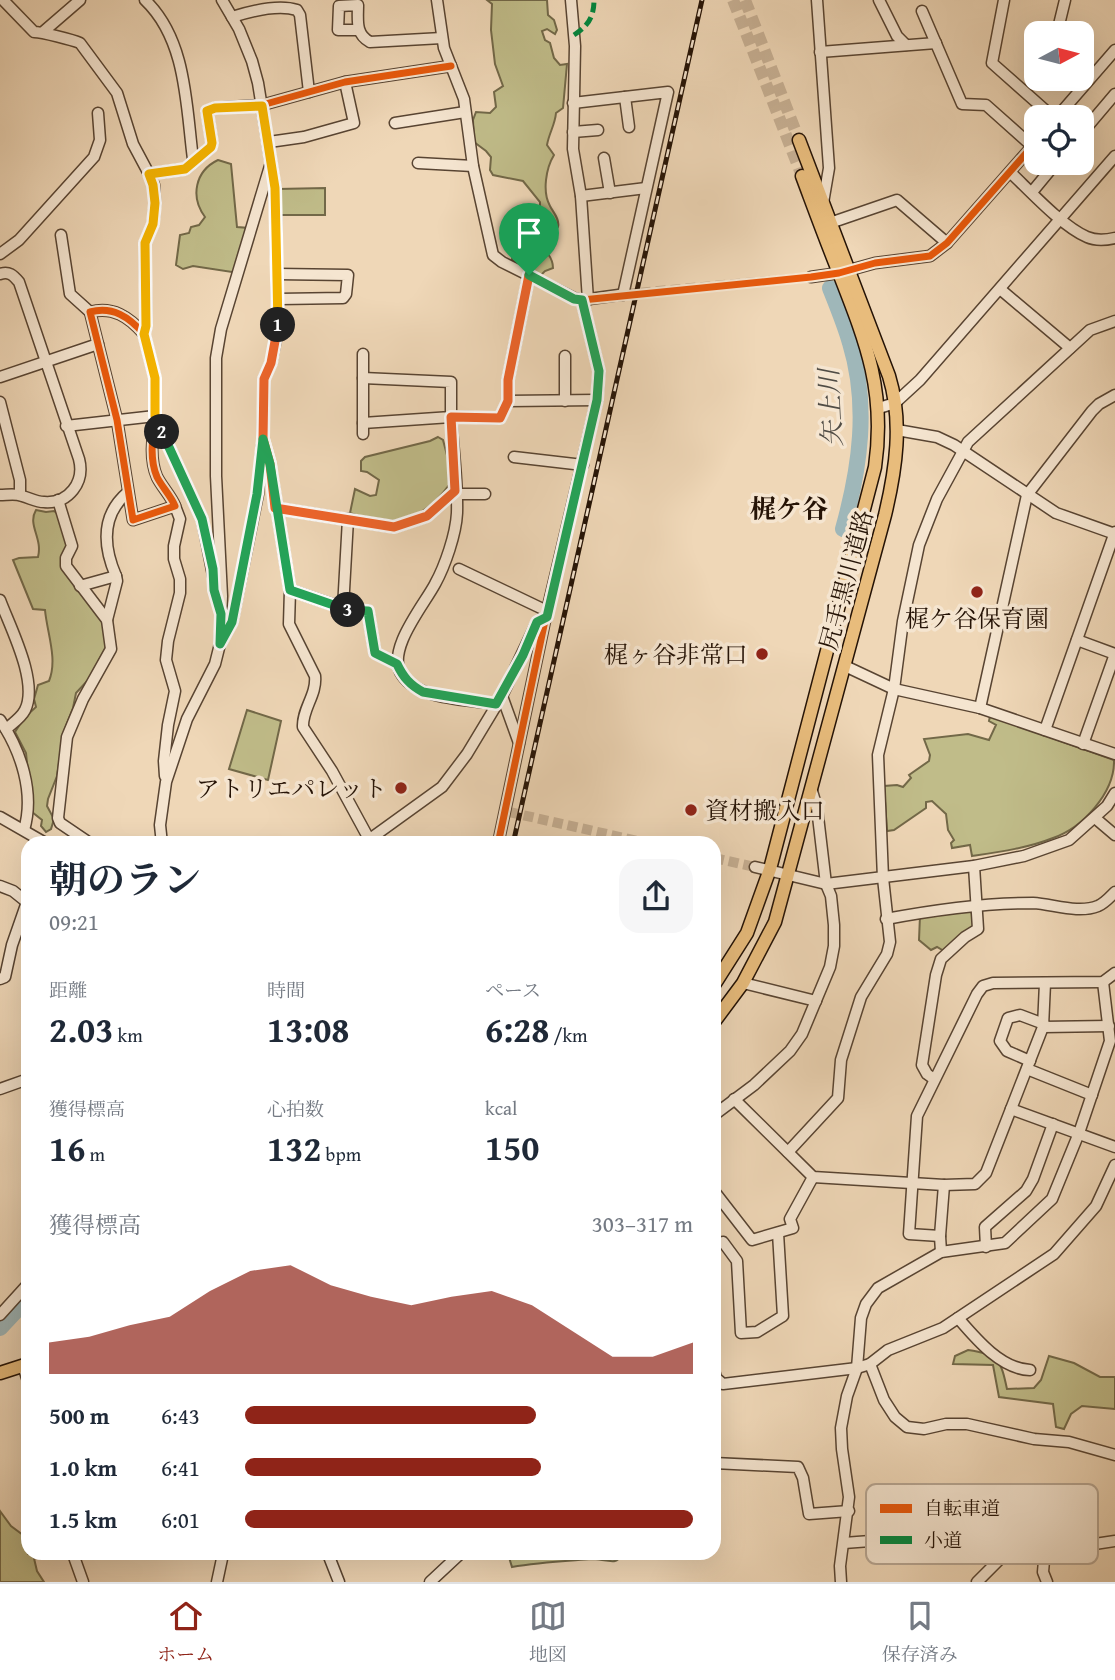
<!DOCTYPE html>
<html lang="ja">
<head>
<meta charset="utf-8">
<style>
	body { margin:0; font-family:"Gentium Book Plus","Noto Serif JP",serif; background:#f6f6f7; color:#1f2937; height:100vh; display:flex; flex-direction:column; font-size:26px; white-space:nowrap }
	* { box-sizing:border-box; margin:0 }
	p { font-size:23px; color:#747a83 }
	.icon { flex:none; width:38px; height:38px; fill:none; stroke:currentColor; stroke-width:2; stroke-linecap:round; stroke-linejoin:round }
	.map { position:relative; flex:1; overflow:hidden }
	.details { position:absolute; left:21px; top:836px; width:700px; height:724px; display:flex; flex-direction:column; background:#fff; border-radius:21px; box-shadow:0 7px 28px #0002 }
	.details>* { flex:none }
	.needle { width:46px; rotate:83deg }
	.buttons { position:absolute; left:1024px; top:21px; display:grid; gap:14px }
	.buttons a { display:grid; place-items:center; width:70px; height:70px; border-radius:14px; background:#fff; box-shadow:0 7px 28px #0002; font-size:35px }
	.pin { position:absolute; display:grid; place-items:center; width:60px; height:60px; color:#fff; margin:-72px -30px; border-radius:50% 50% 50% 0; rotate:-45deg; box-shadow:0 0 7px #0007 }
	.pin .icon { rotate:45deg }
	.km { position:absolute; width:35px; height:35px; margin:-18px; border-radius:50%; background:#222; color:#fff; font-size:19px; line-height:35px; text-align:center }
	.round { display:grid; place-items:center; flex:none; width:74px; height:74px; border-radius:21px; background:#f6f6f7 }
	.overview { display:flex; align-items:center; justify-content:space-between; height:119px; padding:0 28px }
	h1 { font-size:38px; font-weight:700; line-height:52px }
	.figures { display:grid; grid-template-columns:repeat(3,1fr); gap:10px; height:119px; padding:7px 28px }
	.figures div { display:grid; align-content:center }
	.figures b { font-size:35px; font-weight:700 }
	.figures small { font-size:19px; font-weight:400 }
	.figures p { font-size:19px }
	.chart { height:196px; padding:14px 28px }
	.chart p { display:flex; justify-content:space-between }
	.chart svg { width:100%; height:126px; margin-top:7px; fill:#8f2418; opacity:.7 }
	ul { padding:0 28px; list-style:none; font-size:23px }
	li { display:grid; grid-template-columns:112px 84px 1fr; align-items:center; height:52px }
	li i { height:18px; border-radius:9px; background:#8f2418 }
	.tabs { display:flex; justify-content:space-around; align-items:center; height:98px; border-top:2px solid #e0e1e3; background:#fff; font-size:19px; color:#747a83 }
	.tabs a { display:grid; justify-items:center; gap:4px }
	.tabs .on { color:#8f2418 }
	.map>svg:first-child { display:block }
	.green { fill:#c0bc89; stroke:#726848; stroke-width:2 }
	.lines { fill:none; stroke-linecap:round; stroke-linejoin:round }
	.river { stroke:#9fb7b9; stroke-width:16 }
	.minor-tunnel { stroke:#c7b094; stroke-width:10; stroke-dasharray:10 5; stroke-linecap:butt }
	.major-tunnel { stroke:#c7b094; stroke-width:12; stroke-dasharray:12 6; stroke-linecap:butt }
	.minor-casing { stroke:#584432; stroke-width:13 }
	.major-casing { stroke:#251306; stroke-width:15 }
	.minor { stroke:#f5e5d0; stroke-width:10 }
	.major { stroke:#e8bc7c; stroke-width:12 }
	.rail-casing { stroke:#251306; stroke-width:5 }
	.rail { stroke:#f5e5d0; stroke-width:2.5; stroke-dasharray:8; stroke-linecap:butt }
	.quiet { stroke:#00873e; stroke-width:5; stroke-dasharray:10 5; stroke-linecap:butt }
	.cycleway-casing { stroke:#f5e5d0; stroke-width:11 }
	.cycleway { stroke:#e8590c; stroke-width:7 }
	.split-1-casing { stroke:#fff; stroke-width:14 }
	.split-2-casing { stroke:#fff; stroke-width:14 }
	.split-3-casing { stroke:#fff; stroke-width:14 }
	.split-4-casing { stroke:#fff; stroke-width:14 }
	.split-1 { stroke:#f0652b; stroke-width:9 }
	.split-2 { stroke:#f5b400; stroke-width:9 }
	.split-3 { stroke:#22a559; stroke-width:9 }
	.split-4 { stroke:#22a559; stroke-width:9 }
	.poi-dot { fill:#8f2418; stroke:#f5e5d0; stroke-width:2.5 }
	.labels { text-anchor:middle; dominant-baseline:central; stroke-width:7; stroke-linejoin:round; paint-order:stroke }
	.street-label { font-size:24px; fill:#251306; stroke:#f5e5d0 }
	.poi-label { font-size:24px; fill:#251306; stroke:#f5e5d0; text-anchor:end }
	.water-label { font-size:26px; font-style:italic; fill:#504c45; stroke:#f5e5d0 }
	.neighbourhood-label { font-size:26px; font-weight:bold; fill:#251306; stroke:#f5e5d0 }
	.key { fill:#f5e5d0; stroke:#b7a693; stroke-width:2 }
	.key-label { font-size:19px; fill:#251306 }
</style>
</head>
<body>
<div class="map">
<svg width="1115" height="1582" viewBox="0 0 1115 1582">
	<rect width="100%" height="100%" fill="#efd7b7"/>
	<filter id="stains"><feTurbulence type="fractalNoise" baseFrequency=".00286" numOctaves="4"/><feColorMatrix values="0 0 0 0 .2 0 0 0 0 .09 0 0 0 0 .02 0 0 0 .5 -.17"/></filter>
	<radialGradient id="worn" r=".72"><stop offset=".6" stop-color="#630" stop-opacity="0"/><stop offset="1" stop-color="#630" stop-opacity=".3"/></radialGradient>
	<g class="green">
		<path d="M487 0H547L548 15 554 20 557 30 555 34 547 29 542 31 545 40 550 43 554 58 560 65 567 64 563 108 556 113C555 125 549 133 547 145L554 155C546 168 542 192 550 206 553 212 560 219 558 227 556 233 544 235 538 238L537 243C545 250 553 257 553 268L545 271 540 276 512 260 515 231 526 227 540 211V202L523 181 493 175 490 170 491 157 486 151 474 142 473 120 476 112 490 113 496 107 494 92 503 86 495 64 491 30 492 4Z"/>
		<path d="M218 160 231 164 237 227 249 228 235 270 232 272 193 266 183 269 176 265 180 235 189 233 191 227 199 225 205 217C190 197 195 171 218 160Z"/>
		<polygon points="325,188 325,215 279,215 278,189"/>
		<path d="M438 437 443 440 448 459 449 485C422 522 392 529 350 513L355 489 370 496 376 495 379 480 367 472 361 471V461L365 457 430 441Z"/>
		<path d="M36 510 46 512 54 511 58 514 68 544 62 564 104 623 108 643 89 679 76 693 73 708 64 731 57 776 48 799 47 806 54 819 51 829 46 832 41 826 42 820 32 812 26 753 15 732 24 718 36 707 34 699 38 685 49 681C58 659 47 633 45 610L33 609 13 560 19 558 38 557C43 538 27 525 36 510Z"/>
		<polygon points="247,710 281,721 268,780 229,769"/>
		<path d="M990 716 1114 760C1115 793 1082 828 1053 838 1028 848 999 852 972 856L970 845 952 848 951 843 954 840 948 830 946 814 932 801 926 802V808L894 830 887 831 884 786 897 785 903 787 911 778 909 775 929 761 930 755 924 739 968 734 989 740 996 725 989 721Z"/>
		<polygon points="969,911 973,914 974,925 944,951 937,947 931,950 919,940 920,916"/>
		<path d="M968 1350C999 1354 1001 1361 1007 1389L1034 1388 1041 1380 1049 1356 1074 1363 1100 1377H1115V1409L1082 1406 1071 1414 1064 1429 1056 1427 1053 1404 999 1397 993 1365 953 1364 955 1356Z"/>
		<polygon points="0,1511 11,1526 27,1538 28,1554 33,1554 37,1571 44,1582 0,1582"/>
		<path d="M508 1554H623C622 1556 617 1561 615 1561 609 1562 599 1559 592 1559 566 1561 539 1562 512 1567Z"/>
	</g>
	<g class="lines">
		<g class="river">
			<path d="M830 288C837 306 845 325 850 343 869 405 860 468 843 529"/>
			<polyline points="0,1328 28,1298"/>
		</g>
		<g class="minor-tunnel">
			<polyline points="626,294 811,277"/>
			<polyline points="509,812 651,844"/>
			<polyline points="714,858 755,867"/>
		</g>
		<g class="major-tunnel">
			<polyline points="733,0 802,176"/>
			<polyline points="745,0 799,140"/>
		</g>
		<defs>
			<g id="minor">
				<path d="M3 0 34 32C42 32 73 40 80 43L117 93 133 144 149 174"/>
				<path d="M145 0C187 40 186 106 193 159"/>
				<path d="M222 0 239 29 252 61 258 83 275 188 278 330 271 363 264 379 263 440 270 464 290 590 289 624 315 676C317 695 302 709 303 727L332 771 369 839"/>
				<polyline points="437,0 444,48 464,99 473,166 493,255 502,262 574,298 582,300"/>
				<polyline points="571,0 575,46 573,149 581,196 588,300"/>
				<polyline points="817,0 829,168 823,203"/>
				<polyline points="879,0 897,36 906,45"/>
				<polyline points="1004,0 992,63 1053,117"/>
				<polyline points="922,11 962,104 986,105 1032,146"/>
				<path d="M232 17C251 11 278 4 297 10L300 15 309 92"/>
				<path d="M358 30H338L339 6 358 5C358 20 355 34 370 42L442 38"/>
				<polyline points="43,32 80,0"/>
				<polyline points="1057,33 1065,0"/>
				<polyline points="820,52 936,43"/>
				<polyline points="625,97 629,127"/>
				<polyline points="573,103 668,92 623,295"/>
				<polyline points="1057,117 1115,50"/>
				<polyline points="395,123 465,112"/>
				<polyline points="573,132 598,130"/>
				<polyline points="1082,133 1115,94"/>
				<polyline points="269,142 304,137 354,123 345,82"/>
				<polyline points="604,158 610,193"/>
				<polyline points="418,163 473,166"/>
				<path d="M1010 172C1030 191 1063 227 1087 237 1096 241 1106 240 1115 238"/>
				<polyline points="1032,192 1056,163"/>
				<polyline points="581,196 646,188"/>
				<polyline points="830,223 897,200 947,243"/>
				<polyline points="61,235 70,294 90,312"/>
				<polyline points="0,254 19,240 94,157 100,140 98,113"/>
				<path d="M0 274C9 271 13 275 19 282L79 459C85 482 69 504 44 502 36 502 30 498 22 496 16 493 7 495 0 495"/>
				<polyline points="277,274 348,275 346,294 343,298 279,299"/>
				<polyline points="811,277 839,273 875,263 930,256 947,243 1036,142"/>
				<polyline points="1000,289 1070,348"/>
				<path d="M144 334C129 317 113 306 90 312L117 420 133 520 175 506C171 496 162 487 157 477 150 461 151 437 157 421L155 416V378L144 334 146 326 145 243 153 224 155 203 154 185 149 174 185 169 211 147 212 143 207 111 215 108 262 105 345 82 451 66"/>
				<polyline points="363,354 363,434"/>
				<polyline points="565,356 565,401"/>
				<polyline points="0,377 98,344"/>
				<polyline points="508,401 597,400"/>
				<polyline points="0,402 20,480 20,495"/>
				<polyline points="879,408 895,403 920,380 1115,156"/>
				<polyline points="157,421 202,519 219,606"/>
				<polyline points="363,423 451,417 451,382 363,378"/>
				<polyline points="66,426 155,416"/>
				<polyline points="897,430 937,437 954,445 1056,513 1115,534"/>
				<polyline points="514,457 583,465"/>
				<polyline points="455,494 485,494"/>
				<polyline points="58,500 72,546 66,558 66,566 107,620 111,649 83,699 67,737 58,818 60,823 91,844"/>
				<polyline points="275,508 394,527 427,516 455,491"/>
				<polyline points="459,569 547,611"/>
				<path d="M80 586 116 576C103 546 101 515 128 492"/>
				<polyline points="290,590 343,608 348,519"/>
				<path d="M0 600C10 627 39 682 25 710 21 718 13 723 6 729"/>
				<polyline points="343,608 368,611 375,653 397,664"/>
				<polyline points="107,620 117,581 116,576"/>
				<polyline points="1077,640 1115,654"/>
				<polyline points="220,644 232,622 258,494 262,446"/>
				<polyline points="845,666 894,689 980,708 1115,754"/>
				<polyline points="502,696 519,743"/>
				<path d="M496 704C469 700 418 700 402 675 385 651 424 605 435 584 445 566 456 534 457 513 458 483 453 447 451 417L500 418 508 401V380L529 275"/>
				<polyline points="980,708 1027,495 1092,411 1099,404 1115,395"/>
				<path d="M0 720C21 751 35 793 24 830"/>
				<polyline points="1045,730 1115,532"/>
				<polyline points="1083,744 1115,654"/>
				<polyline points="165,776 164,761 168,725 175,691 166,660 168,641 180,593 180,579 174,559 174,546 180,519 175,506"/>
				<polyline points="0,817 47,844"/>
				<polyline points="1095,818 1115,835"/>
				<polyline points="162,844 160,825 166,782 187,719 215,664 220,644 222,596 216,476 216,358 221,329 270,166"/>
				<polyline points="363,844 442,787 467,754 502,696 537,622 547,617"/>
				<polyline points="498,844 547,611 597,400 599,371 582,300 626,294"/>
				<polyline points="755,867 826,884 974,866 1024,856 1069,840 1107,806 1115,793"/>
				<polyline points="0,886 13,891 28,903"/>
				<path d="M886 919C934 910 984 903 1033 903 1053 904 1078 914 1098 906 1105 903 1110 897 1115 892"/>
				<polyline points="0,979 5,977 12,945 27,902"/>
				<polyline points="743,983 816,1001"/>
				<polyline points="1043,1027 1109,1026"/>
				<polyline points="1030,1061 1007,1051 1000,1041 1008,1018 1020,1015 1044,1024"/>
				<polyline points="1027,1069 1092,1095"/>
				<polyline points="934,1079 927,1074 922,1065 936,975 941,959 965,937 978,929 974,866"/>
				<polyline points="0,1089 28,1079"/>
				<polyline points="734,1099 813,1177 944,1185 975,1184 986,1173 1043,1027 1045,983"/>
				<polyline points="1011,1109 1115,1147"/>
				<polyline points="714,1115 754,1085 790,1051 802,1034 830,967 834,946 834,925 831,896 826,884 817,808 812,791"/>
				<polyline points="788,1152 838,1098 841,1060 861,997 887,954 890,942 883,878 878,755 894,689 903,621 919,545 937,499 968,442 1090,330 1115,321"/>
				<polyline points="714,1191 752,1240 793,1228 790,1219 813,1177"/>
				<polyline points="940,1236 909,1234 917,1116 977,994 983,986 993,983 1103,982 1115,973"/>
				<polyline points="723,1242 737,1261 741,1333 757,1332 783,1316 778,1233"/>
				<polyline points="986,1247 985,1227 1026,1191 1033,1179 1053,1124"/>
				<polyline points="941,1252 940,1236 944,1185"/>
				<polyline points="0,1315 28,1284"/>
				<path d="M958 1318C976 1339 1001 1369 1030 1370"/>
				<polyline points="870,1364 884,1400 895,1417 907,1427 924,1429 946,1424 967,1424 1034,1439 1069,1442 1115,1455"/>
				<polyline points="23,1366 28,1381"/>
				<polyline points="714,1370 716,1378 723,1384 857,1368 870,1364 888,1350 943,1328 1054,1254 1096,1206 1115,1165"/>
				<polyline points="714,1463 798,1467 803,1478 809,1514 849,1511"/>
				<polyline points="844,1543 910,1538"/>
				<polyline points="1045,1549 1043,1572 1047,1582"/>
				<polyline points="73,1554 83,1582"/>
				<polyline points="328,1554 339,1582"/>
				<polyline points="217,1582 223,1554"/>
				<polyline points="430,1582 460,1554"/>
				<polyline points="841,1582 840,1566 849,1497 842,1449 841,1428 847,1396 857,1368 861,1318 866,1304 878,1288 941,1252 1005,1243 1052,1199 1079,1133 1110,1041 1103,982"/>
				<polyline points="977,1582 1009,1550 1015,1549 1075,1547 1115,1541"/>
			</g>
			<g id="major">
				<path d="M714 985 747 933 770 869 875 467C886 391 866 342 839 273 826 241 814 208 802 176"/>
				<path d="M714 1022 743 983 775 922 885 515C896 469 903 422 889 376L799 140"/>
				<polyline points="0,1373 28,1364"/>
			</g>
		</defs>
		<use href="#minor" class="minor-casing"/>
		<use href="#major" class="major-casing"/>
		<use href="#minor" class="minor"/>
		<use href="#major" class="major"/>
		<defs>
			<polyline id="rail" points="513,844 702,0"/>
		</defs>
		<use href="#rail" class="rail-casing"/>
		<use href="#rail" class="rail"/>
		<path class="quiet" d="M574 35C588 26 594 17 594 0"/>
		<defs>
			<g id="cycleway">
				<path d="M144 334C129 317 113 306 90 312L117 420 133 520 175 506C171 496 162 487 157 477 150 461 151 437 157 421L155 416V378L144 334 146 326 145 243 153 224 155 203 154 185 149 174 185 169 211 147 212 143 207 111 215 108 262 105 345 82 451 66"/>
				<polyline points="498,844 547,611 597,400 599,371 582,300 811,277 839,273 875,263 930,256 947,243 1036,142"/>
			</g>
		</defs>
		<use href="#cycleway" class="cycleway-casing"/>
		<use href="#cycleway" class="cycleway"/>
	</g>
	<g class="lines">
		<defs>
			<polyline id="split-1" points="278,325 271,363 264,379 263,439 270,464 275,508 394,527 427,516 455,491 451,417 500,418 508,401 508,380 529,275"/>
			<polyline id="split-2" points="162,432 155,416 155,378 144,334 146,326 145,243 153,224 155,203 153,185 149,174 185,169 211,147 212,143 207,111 215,108 262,106 275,188 278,325"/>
			<polyline id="split-3" points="162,432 202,519 213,569 214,590 221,614 220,644 232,622 257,494 263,439 270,464 290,590 348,610"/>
			<path id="split-4" d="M348 610 368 611 375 653 397 664C403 677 410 685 423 692L496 704 523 655 537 622 547 617 597 400 599 371 582 300 574 299 529 275"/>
		</defs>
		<use href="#split-1" class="split-1-casing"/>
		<use href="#split-2" class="split-2-casing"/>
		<use href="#split-3" class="split-3-casing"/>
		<use href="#split-4" class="split-4-casing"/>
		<use href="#split-1" class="split-1"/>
		<use href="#split-2" class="split-2"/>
		<use href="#split-3" class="split-3"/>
		<use href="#split-4" class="split-4"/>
	</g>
	<g class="poi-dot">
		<circle cx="977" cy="592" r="7"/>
		<circle cx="762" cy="654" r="7"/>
		<circle cx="401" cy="788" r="7"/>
		<circle cx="691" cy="810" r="7"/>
	</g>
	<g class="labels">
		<g class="street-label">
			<text transform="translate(846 580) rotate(-75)">尻手黒川道路</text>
		</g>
		<g class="poi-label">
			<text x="977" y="618" text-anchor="middle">梶ケ谷保育園</text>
			<text x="748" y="654">梶ヶ谷非常口</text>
			<text x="387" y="788">アトリエパレット</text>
			<text x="705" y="810" text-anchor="start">資材搬入口</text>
		</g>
		<g class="water-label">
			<text transform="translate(830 408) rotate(-93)">矢上川</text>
		</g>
		<g class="neighbourhood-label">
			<text x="789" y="508">梶ケ谷</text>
		</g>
	</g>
	<rect x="866" y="1484" width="232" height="80" rx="10" class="key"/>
	<rect x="880" y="1504" width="32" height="9" fill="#e8590c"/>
	<rect x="880" y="1536" width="32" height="8" fill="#00873e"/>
	<g class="key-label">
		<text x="924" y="1515">自転車道</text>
		<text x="924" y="1547">小道</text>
	</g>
	<rect width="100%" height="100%" filter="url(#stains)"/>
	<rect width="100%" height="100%" fill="url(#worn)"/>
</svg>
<div class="buttons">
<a><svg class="needle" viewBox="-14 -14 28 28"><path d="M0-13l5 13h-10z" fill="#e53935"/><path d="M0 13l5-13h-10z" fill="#747a83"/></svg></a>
<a><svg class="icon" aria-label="locate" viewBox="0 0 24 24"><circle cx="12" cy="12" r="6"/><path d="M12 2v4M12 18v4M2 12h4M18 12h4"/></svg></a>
</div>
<div class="pin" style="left:529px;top:275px;background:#1e9e55"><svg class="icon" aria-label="arrive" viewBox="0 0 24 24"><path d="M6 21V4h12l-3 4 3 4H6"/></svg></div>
<b class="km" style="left:278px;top:325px">1</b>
<b class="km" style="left:162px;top:432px">2</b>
<b class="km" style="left:348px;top:610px">3</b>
<section class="details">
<div class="overview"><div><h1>朝のラン</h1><p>09:21</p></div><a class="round"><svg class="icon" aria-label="share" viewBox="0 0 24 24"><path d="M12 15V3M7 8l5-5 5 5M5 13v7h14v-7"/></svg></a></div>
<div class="figures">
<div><p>距離</p><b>2.03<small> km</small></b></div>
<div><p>時間</p><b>13:08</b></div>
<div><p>ペース</p><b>6:28<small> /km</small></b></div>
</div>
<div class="figures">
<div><p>獲得標高</p><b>16<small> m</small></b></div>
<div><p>心拍数</p><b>132<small> bpm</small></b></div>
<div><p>kcal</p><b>150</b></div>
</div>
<div class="chart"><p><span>獲得標高</span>303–317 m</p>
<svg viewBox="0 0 160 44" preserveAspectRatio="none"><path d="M0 44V33L10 31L20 27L30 24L40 15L50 8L60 6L70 13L80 17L90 20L100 17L110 15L120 20L130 29L140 38L150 38L160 33V44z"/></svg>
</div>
<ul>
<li><b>500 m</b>6:43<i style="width:65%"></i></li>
<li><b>1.0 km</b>6:41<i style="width:66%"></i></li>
<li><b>1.5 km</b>6:01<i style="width:100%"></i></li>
</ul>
</section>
</div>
<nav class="tabs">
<a class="on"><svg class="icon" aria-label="home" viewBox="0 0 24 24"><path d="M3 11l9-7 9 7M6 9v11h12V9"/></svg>ホーム</a>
<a><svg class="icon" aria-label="map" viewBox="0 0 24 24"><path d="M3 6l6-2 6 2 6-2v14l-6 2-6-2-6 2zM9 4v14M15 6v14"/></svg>地図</a>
<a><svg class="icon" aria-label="saved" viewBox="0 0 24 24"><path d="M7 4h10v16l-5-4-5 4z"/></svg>保存済み</a>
</nav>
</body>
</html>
